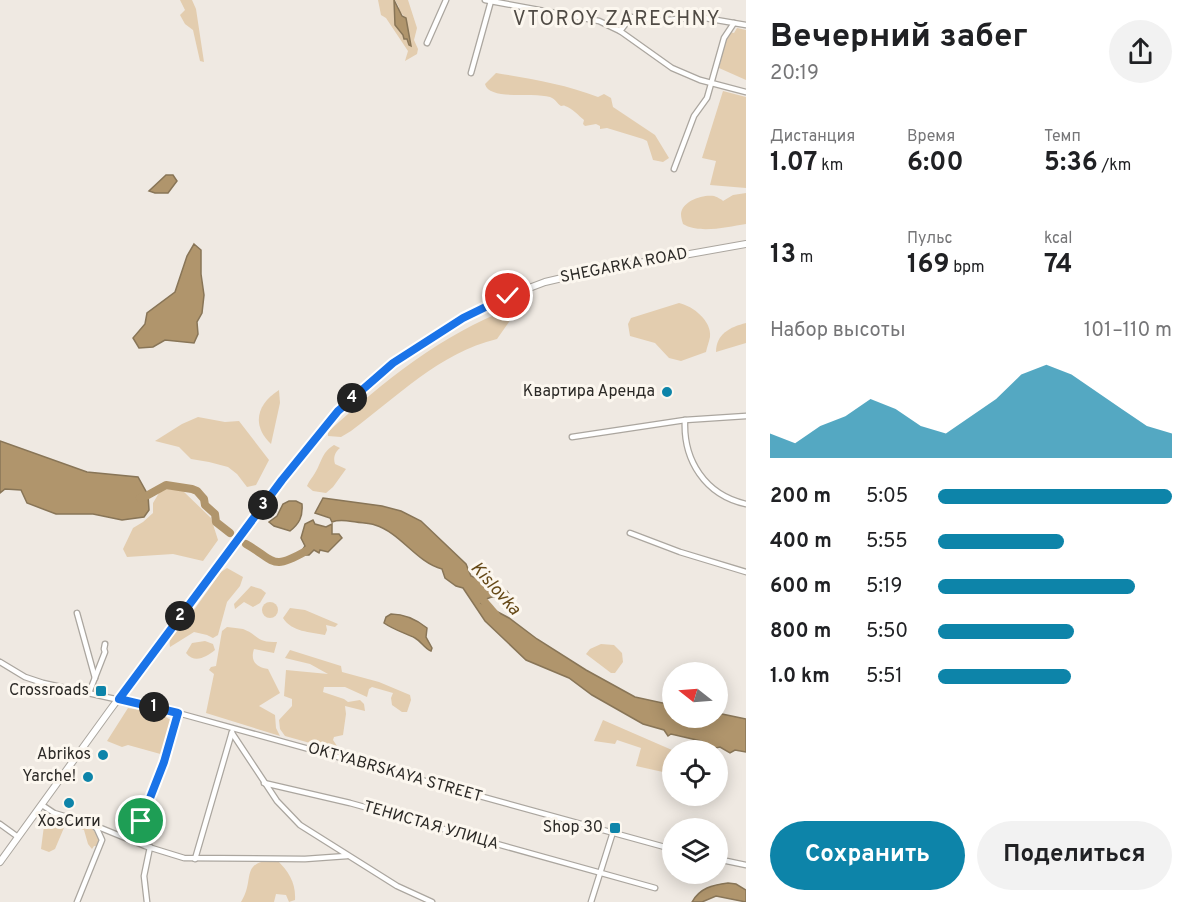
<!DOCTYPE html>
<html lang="ru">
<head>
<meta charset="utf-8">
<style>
	body { margin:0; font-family:Overpass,sans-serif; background:#f2f2f2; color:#202124; height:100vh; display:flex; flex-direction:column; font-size:22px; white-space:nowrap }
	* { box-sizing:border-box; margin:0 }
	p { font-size:20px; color:#757577 }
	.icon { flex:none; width:33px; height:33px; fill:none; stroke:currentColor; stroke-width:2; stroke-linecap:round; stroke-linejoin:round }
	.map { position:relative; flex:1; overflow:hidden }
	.sheet { display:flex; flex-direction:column; background:#fff; width:450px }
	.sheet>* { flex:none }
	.needle { width:39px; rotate:287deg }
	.tools { position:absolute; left:662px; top:662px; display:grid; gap:12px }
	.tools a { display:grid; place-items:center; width:66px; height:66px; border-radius:50%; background:#fff; box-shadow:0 3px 15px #0003; font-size:30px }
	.pin { position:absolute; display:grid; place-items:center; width:51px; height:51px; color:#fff; margin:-26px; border:3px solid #fff; border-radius:50%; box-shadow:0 2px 6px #0007 }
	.km { position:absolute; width:30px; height:30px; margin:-15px; border-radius:50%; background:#222; color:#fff; font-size:16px; line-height:30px; text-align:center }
	.round { display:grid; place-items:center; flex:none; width:63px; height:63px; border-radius:32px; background:#f2f2f2 }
	.overview { display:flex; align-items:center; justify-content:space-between; height:102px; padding:0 24px }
	h1 { font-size:33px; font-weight:700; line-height:45px }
	.figures { display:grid; grid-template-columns:repeat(3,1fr); gap:9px; height:102px; padding:6px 24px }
	.figures div { display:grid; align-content:center }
	.figures b { font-size:26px; font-weight:700 }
	.figures small { font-size:16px; font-weight:400 }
	.figures p { font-size:16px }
	.chart { height:168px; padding:12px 24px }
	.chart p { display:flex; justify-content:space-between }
	.chart svg { width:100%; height:108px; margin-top:6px; fill:#0d84a9; opacity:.7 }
	.button { display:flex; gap:12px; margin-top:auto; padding:12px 24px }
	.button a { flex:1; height:69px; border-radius:36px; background:#0d84a9; color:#fff; font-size:24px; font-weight:700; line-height:69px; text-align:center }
	.button a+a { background:#f2f2f2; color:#202124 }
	ul { padding:0 24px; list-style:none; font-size:20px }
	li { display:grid; grid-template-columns:96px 72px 1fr; align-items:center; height:45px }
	li i { height:15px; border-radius:8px; background:#0d84a9 }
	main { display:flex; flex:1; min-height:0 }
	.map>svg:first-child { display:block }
	.green { fill:#e3cdaf }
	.water { fill:#b0956c; stroke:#887557; stroke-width:1.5 }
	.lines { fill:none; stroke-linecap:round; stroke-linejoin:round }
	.river { stroke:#b0956c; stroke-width:8 }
	.minor-casing { stroke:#aba69f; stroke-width:7 }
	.major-casing { stroke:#aba69f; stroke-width:8 }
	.minor { stroke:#fff; stroke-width:4.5 }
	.major { stroke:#fff; stroke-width:6 }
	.route-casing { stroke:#fff; stroke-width:12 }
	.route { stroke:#1a73e8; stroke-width:8 }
	.poi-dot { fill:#0d84a9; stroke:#fcf7ef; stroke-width:2 }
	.labels { text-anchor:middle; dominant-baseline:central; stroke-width:6; stroke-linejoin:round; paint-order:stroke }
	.street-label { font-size:16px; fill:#2c2a27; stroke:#fcf7ef }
	.poi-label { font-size:16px; fill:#2c2a27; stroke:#fcf7ef; text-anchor:end }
	.water-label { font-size:18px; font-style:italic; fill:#664917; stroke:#fcf7ef }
	.quarter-label { font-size:20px; letter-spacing:1.5px; fill:#504b45; stroke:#fcf7ef }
</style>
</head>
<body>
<main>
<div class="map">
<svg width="746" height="902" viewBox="0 0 746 902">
	<rect width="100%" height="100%" fill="#efe9e2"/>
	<g class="green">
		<polygon points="180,0 192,0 196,9 204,62 200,61 193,30 185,24 180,15 185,10"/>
		<polygon points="378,0 394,0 395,24 407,39 409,45 406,18 398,10 399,7 395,0 408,0 417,28 414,40 418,49 417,54 405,61 408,51 386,18 381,15"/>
		<polygon points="737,28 746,30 746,80 719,68 726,39 730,32 734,33"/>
		<path d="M496 73C532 79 564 84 598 97L604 94 611 98 613 107 655 135 669 158 663 162 653 160 647 141 643 139 607 128 600 129V126L596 124 585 126 583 124 584 120C579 116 572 108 565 106 564 105 562 106 561 106 557 104 556 99 550 97 535 92 489 101 485 84Z"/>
		<polygon points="723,91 746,97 746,188 710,185 716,161 702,158"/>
		<path d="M746 193V224C727 227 699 234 683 224 682 221 681 217 681 214 682 201 703 194 714 196 715 196 723 200 723 201L733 195Z"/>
		<path d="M679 303C693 306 712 321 710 337 709 342 707 347 706 352L681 361 669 358 655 343 630 336 628 324 631 318Z"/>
		<path d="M511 308V319L497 339C439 353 397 397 351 431L341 437 328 436V433L330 430C384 381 442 334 511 308Z"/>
		<path d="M746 323V343L716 352C716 334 730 327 746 323Z"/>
		<path d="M279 390 280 403 271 444C251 425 257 404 279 390Z"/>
		<polygon points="198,417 225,422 239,421 269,460 256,485 247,487 237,474 228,467 209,462 191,459 179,447 155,441 182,424"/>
		<path d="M334 445 340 448C335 452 333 457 335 464L346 469 333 487 326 493 313 491 307 486C309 481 312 478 315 473 322 462 321 453 334 445Z"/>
		<polygon points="162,488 183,491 211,518 218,540 203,561 173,554 127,557 123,549 133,528 143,522 153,513 153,503"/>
		<path d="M227 568 243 577 240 586 227 602 218 635 213 638 207 635 194 632 170 647C168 633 179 625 191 621L194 610 221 572Z"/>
		<polygon points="251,586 261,589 266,593 260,603 253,607 244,602 235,609 234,604"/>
		<circle cx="270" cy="610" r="8"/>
		<path d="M290 608 305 610 338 624 335 627 326 625 327 630 325 635C310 632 292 632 283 618Z"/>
		<path d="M227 627C233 628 238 628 243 629 259 635 256 643 277 642L274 653 254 649C250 661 256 667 268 669L280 693 259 706 275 715 276 728 280 736 206 713 214 674 209 670 211 667 216 666 222 631Z"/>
		<path d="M205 641 213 644 215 650C206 657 195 664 186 653L192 643Z"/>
		<polygon points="601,644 614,645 622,653 623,662 615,673 611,673 586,654 590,649"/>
		<polygon points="290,650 341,666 342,672 379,682 410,695 411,700 407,712 402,712 392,705 391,698 393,693 372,687 369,689 367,697 345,687 324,687 323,692 344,699 348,702 360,700 364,704 365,711 345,706 346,714 343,735 334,737 333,740 337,746 335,750 285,736 280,729 279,720 292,706 292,699 284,696 286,670 328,674 310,664 285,658"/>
		<path d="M128 708C142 711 163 712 173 722L164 755 128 745 122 747 107 741Z"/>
		<polygon points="603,720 672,750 672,774 636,766 641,748 617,740 615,744 594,741"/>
		<path d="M45 818 72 822 87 829H92C99 835 101 838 97 846H94L92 849 88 844 84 830 66 823 55 849 49 852 41 849Z"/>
		<path d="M277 860C289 872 296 883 295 900L289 902 286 895 276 894 274 902H241C256 879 238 861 277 860Z"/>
	</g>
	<g class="water">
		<polygon points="394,0 402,16 406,18 411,46 409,45 407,39 404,39 403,35 395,25"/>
		<polygon points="166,175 173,175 177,181 168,193 155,193 149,191"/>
		<polygon points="194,244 201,250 201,274 204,295 202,313 197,322 198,334 194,343 165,340 153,347 139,348 133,338 145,324 147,313 175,292 187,256"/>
		<polygon points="0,441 87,472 138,477 148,495 149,510 144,517 122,520 93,514 56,514 27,503 21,490 5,489 0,493"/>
		<path d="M323 498 382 506 401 511 421 521 466 564 471 576 507 591 509 594 507 598C496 596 490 595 481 603L509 618 537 639 586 670 635 697 672 705V717H717V713L746 719V752L735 750 730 753 720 747 711 749 707 748 706 744 701 741 671 734 668 736 664 730 643 724 592 695 569 678 526 660 485 621 463 588 456 586 445 578 442 569C416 562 401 533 375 525 369 523 362 523 356 522 348 521 340 519 332 522L330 518 315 513Z"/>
		<path d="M289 501H296L302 504C303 517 299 524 290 531L274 526 269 522 277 516 283 504Z"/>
		<polygon points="313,520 315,524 326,527 332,524 332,534 339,534 342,538 328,552 320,550 319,553 314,550 309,555 299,555 305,546 301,538 305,524"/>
		<path d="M391 614C405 614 417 620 427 628L426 637 432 648 431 651C424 648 422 642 415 638 405 633 394 630 384 623L386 617Z"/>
		<path d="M728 883 736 884 746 890V902L716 896 702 902H692C700 888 712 885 728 883Z"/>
	</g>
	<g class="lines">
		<g class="river">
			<polyline points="140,498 148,495 166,485 192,489 197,491 204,499 205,505 215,514 216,522 230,533"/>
			<path d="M246 544C276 561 271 571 306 551"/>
			<polyline points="477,593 496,615"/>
		</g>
		<defs>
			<g id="minor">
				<polyline points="485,0 599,21 620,31 672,68 700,80 746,92"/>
				<polyline points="620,31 631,17 657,21 699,17 746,25"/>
				<polyline points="427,43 446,0"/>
				<polyline points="471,73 491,1"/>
				<polyline points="674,169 694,116 707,98 724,38 734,23"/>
				<path d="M685 420C683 460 705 495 746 504"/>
				<polyline points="572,437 685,420 746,416"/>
				<polyline points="630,533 680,552 746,572"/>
				<polyline points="77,613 95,678"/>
				<polyline points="0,662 25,677 43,683 178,713 672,849"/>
				<polyline points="89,693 105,652 104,649 105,644"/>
				<polyline points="232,733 277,801 300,825 397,886 432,902"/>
				<polyline points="264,783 350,803 655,888"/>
				<polyline points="42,805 54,813 91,824 145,846 184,858 305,859 347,856"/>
				<polyline points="0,824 18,837"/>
				<path d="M131 839C153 800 167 756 178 713"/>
				<polyline points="195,859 232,732"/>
				<polyline points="717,859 746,865"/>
				<polyline points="77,902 102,840 97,829 93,825"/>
				<polyline points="147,902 144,876 150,847"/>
				<polyline points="591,902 613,832"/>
			</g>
			<polyline id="major" points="0,862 110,710 302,453 338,411 393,363 463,318 508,296 545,282 588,272 746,244"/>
		</defs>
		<use href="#minor" class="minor-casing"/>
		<use href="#major" class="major-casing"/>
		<use href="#minor" class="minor"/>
		<use href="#major" class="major"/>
	</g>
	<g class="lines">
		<defs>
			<polyline id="route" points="141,821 164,762 178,713 119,699 282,480 338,411 393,363 463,318 508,296"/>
		</defs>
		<use href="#route" class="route-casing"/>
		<use href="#route" class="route"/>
	</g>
	<g class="poi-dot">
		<circle cx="667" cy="392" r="6"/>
		<rect x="95" y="685" width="12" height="12" rx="3"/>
		<circle cx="103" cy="755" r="6"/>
		<circle cx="88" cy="777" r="6"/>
		<circle cx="69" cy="803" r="6"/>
		<rect x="609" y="822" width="12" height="12" rx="3"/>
	</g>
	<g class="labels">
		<g class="street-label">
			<text transform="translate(624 266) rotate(-11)">SHEGARKA ROAD</text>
			<text transform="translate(395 773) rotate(16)">OKTYABRSKAYA STREET</text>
			<text transform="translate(431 826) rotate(16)">ТЕНИСТАЯ УЛИЦА</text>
		</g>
		<g class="poi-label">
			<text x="655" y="392">Квартира Аренда</text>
			<text x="89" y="691">Crossroads</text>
			<text x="91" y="755">Abrikos</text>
			<text x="76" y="777">Yarche!</text>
			<text x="69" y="822" text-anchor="middle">ХозСити</text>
			<text x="603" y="828">Shop 30</text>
		</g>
		<g class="water-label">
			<text transform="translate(495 589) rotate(48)">Kislovka</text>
		</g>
		<g class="quarter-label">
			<text x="617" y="20">VTOROY ZARECHNY</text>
		</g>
	</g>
</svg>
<div class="tools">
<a><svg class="needle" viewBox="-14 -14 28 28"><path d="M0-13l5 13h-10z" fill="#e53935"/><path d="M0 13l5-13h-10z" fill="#757577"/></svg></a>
<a><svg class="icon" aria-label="locate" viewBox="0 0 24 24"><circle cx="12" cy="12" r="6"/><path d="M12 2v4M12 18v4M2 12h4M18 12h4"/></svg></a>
<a><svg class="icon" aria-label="layers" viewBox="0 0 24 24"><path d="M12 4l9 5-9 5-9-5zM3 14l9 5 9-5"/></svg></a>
</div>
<div class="pin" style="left:141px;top:821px;background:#1e9e55"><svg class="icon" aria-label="arrive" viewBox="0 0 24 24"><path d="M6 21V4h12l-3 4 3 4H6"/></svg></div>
<div class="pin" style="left:508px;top:296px;background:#d93025"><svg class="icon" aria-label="check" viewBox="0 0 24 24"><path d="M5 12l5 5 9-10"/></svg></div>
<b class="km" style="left:154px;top:707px">1</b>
<b class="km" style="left:180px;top:616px">2</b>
<b class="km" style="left:263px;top:505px">3</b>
<b class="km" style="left:352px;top:398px">4</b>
</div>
<section class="sheet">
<div class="overview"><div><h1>Вечерний забег</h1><p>20:19</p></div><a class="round"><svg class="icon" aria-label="share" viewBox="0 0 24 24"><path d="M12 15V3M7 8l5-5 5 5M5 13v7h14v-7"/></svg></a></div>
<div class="figures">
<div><p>Дистанция</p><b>1.07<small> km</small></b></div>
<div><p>Время</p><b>6:00</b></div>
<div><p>Темп</p><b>5:36<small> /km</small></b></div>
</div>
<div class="figures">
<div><b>13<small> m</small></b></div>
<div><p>Пульс</p><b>169<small> bpm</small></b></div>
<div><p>kcal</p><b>74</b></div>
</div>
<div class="chart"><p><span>Набор высоты</span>101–110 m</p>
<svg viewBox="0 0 160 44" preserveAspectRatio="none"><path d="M0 44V34L10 38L20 31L30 27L40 20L50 24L60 31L70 34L80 27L90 20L100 10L110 6L120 10L130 17L140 24L150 31L160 34V44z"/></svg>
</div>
<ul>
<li><b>200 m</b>5:05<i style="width:100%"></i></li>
<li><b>400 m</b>5:55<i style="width:54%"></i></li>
<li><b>600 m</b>5:19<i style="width:84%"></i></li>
<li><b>800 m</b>5:50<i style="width:58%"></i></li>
<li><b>1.0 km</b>5:51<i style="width:57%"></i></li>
</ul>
<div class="button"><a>Сохранить</a><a>Поделиться</a></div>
</section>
</main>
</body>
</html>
